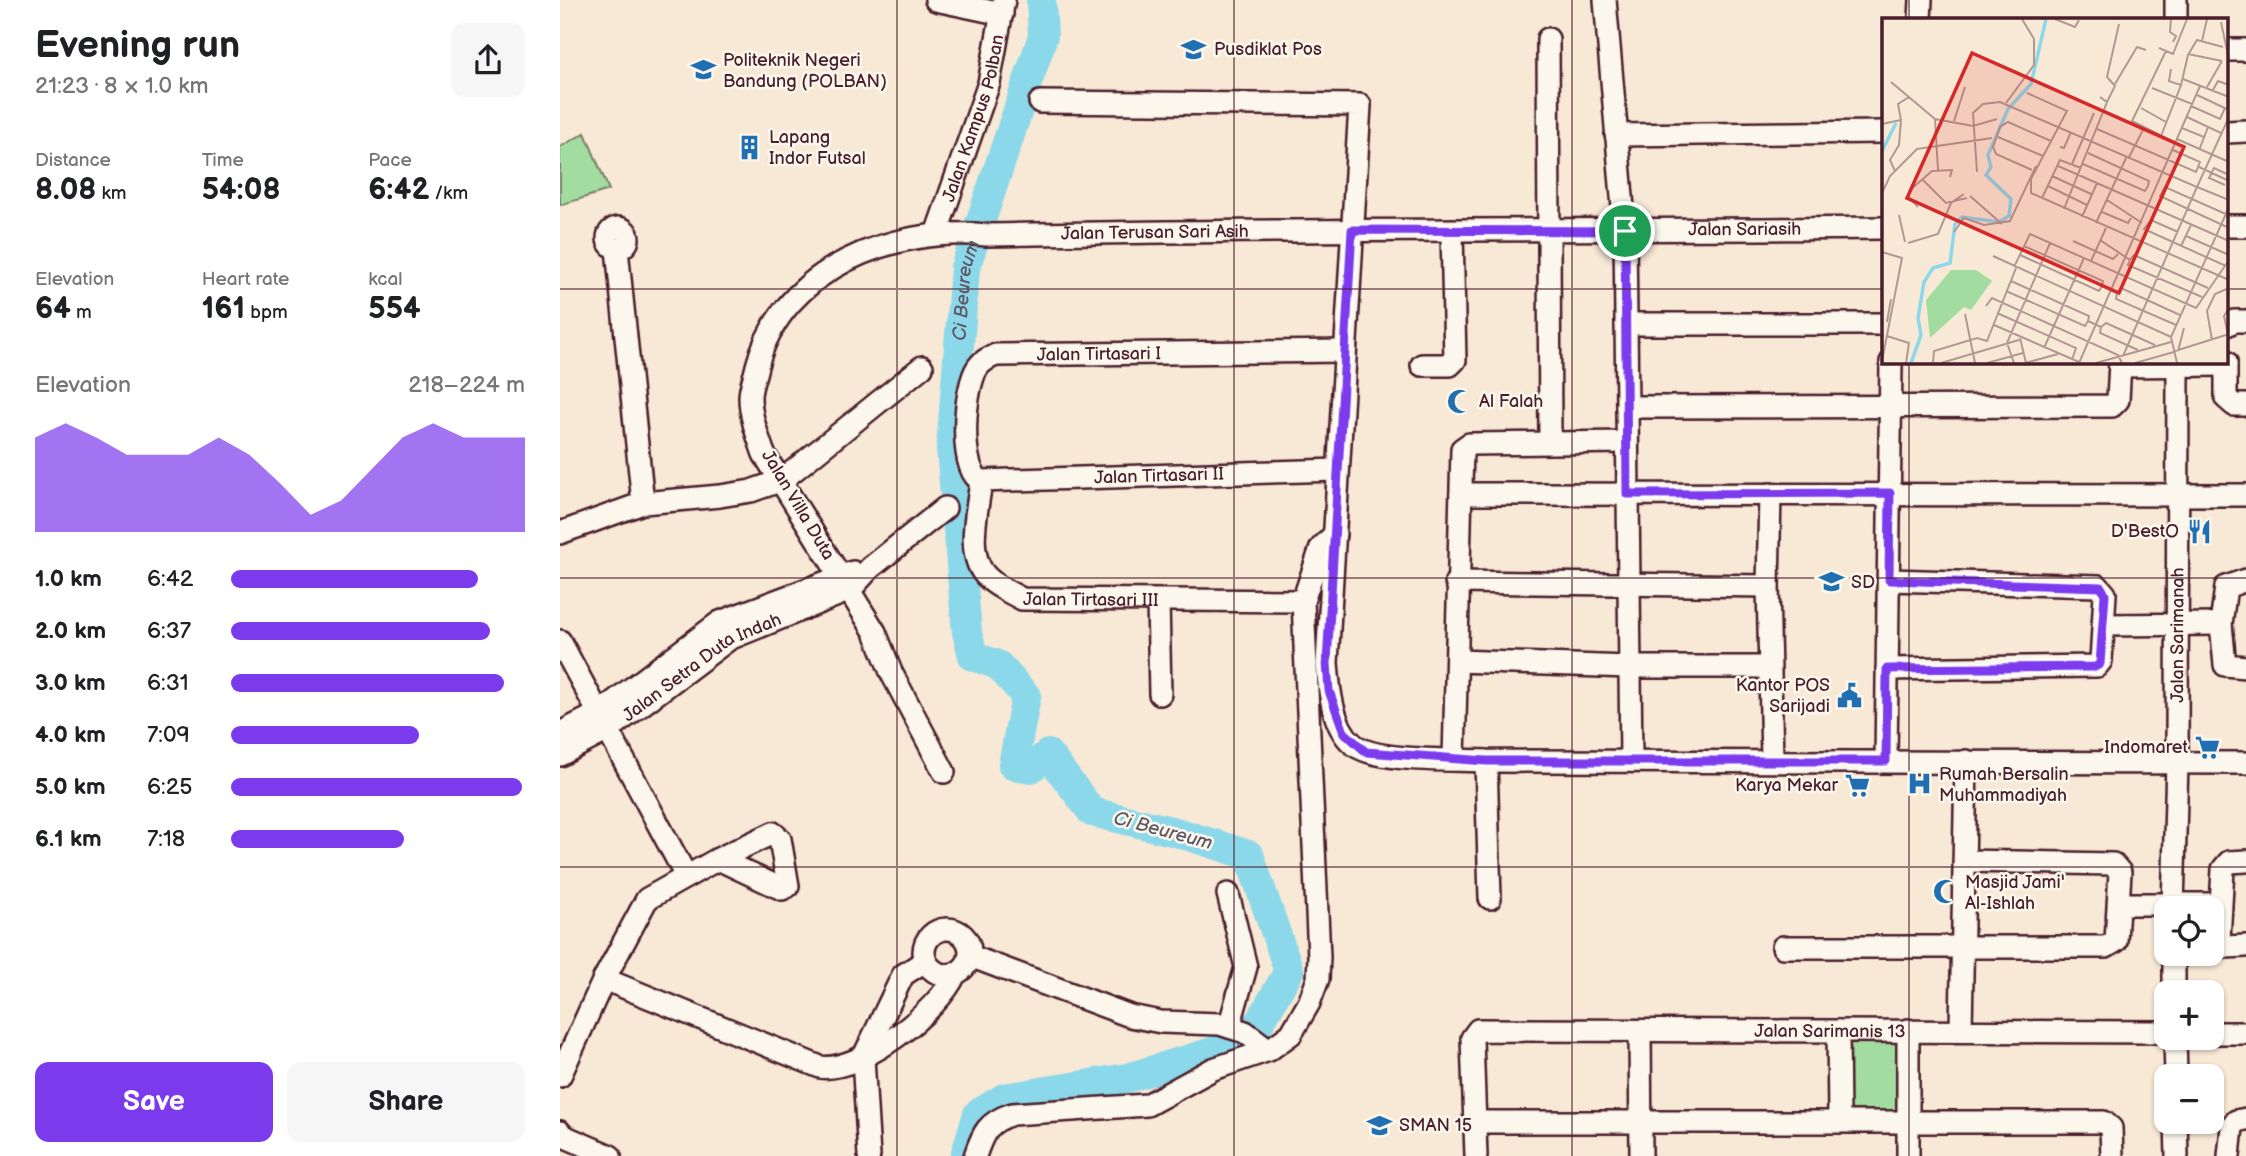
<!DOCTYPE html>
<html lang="en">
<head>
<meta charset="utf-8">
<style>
	body { margin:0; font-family:"Balsamiq Sans",sans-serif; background:#f6f6f6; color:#202124; height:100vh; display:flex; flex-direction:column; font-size:26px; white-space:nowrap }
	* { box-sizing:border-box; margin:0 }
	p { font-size:23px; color:#757577 }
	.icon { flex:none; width:38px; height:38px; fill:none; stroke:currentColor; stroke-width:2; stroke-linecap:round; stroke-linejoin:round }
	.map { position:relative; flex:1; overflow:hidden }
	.panel { display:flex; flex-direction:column; background:#fff; width:560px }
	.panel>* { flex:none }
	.buttons { position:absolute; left:1594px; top:896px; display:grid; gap:14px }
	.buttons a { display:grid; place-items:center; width:70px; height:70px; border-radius:14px; background:#fff; box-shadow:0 2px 5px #0004; font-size:35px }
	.pin { position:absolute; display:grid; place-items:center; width:60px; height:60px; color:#fff; margin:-30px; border:4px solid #fff; border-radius:50%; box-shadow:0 2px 7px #0007 }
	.round { display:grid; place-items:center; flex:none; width:74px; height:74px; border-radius:14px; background:#f6f6f6 }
	.overview { display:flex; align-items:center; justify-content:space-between; height:119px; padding:0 35px }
	h1 { font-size:38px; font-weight:600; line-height:52px }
	.metrics { display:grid; grid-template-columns:repeat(3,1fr); gap:10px; height:119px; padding:7px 35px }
	.metrics div { display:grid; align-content:center }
	.metrics b { font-size:30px; font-weight:600 }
	.metrics small { font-size:19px; font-weight:400 }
	.metrics p { font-size:19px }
	.chart { height:196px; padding:14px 35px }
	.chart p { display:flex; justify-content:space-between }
	.chart svg { width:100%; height:126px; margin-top:7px; fill:#7c3aed; opacity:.7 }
	.action { display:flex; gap:14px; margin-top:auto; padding:14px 35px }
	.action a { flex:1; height:80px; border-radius:14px; background:#7c3aed; color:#fff; font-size:28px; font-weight:600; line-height:80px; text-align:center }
	.action a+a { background:#f6f6f6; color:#202124 }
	ul { padding:0 35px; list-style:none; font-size:23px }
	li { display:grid; grid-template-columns:112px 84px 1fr; align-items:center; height:52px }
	li i { height:18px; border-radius:9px; background:#7c3aed }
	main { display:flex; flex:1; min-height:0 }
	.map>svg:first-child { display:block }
	.green { fill:#a3dca1; stroke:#767e66; stroke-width:2 }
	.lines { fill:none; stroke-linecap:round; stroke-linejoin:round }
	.river { stroke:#8bd8ea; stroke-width:30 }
	.minor-casing { stroke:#4a1f2b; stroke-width:26 }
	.minor { stroke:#fbf7ec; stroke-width:21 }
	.route-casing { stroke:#fff; stroke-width:14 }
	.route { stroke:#7c3aed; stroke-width:9 }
	.grid { fill:none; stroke:#4a1f2b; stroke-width:2; stroke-opacity:0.55 }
	.labels { text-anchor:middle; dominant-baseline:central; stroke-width:5; stroke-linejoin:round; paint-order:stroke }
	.poi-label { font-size:18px; fill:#4a1f2b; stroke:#fbf7ec; text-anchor:start }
	.street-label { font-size:18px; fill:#4a1f2b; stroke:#fbf7ec }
	.water-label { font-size:19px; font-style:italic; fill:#5e5664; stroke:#fbf7ec }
	.inset-river { fill:none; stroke:#8bd8ea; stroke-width:3.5 }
	.inset-road { fill:none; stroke:#b29892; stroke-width:2 }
	.view { fill:#d62828; fill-opacity:0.15; stroke:#d62828; stroke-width:3.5 }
	.inset-edge { fill:none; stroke:#4a1f2b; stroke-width:3.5 }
</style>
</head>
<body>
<main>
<section class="panel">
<div class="overview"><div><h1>Evening run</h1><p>21:23 · 8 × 1.0 km</p></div><a class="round"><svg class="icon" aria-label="share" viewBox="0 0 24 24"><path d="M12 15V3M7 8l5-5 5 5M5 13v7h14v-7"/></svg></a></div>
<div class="metrics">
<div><p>Distance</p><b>8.08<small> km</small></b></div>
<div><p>Time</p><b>54:08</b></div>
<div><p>Pace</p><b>6:42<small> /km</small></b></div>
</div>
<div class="metrics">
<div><p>Elevation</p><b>64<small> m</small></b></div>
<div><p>Heart rate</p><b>161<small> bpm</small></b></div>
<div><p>kcal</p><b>554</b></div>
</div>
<div class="chart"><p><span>Elevation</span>218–224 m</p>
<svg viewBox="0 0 160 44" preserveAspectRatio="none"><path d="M0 44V11L10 6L20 11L30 17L40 17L50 17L60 11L70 17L80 27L90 38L100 33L110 22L120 11L130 6L140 11L150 11L160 11V44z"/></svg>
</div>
<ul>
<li><b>1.0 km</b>6:42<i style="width:84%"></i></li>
<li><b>2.0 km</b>6:37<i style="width:88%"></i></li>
<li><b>3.0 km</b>6:31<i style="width:93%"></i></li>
<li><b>4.0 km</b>7:09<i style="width:64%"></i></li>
<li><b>5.0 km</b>6:25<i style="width:99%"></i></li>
<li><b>6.1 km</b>7:18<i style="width:59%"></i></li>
</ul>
<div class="action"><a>Save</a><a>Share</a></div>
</section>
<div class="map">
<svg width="1686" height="1156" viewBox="0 0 1686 1156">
	<rect width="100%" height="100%" fill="#f8e9d6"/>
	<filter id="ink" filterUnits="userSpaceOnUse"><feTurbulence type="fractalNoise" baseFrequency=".0143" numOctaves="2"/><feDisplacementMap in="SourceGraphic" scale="14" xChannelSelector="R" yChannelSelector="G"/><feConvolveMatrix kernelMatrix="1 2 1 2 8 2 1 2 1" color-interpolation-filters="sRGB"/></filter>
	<g filter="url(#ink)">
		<g class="green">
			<polygon points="25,133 49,190 0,205 0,147"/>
			<polygon points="1340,1040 1341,1115 1285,1116 1284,1042"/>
		</g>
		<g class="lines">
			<path class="river" id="s1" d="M405 1156 418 1114 444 1098 567 1078 682 1043 693 1034 729 971 689 855 616 832 532 812 488 754 471 768 453 765 466 696 438 665 413 656 407 632 391 449 405 268 483 36 481 0"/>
			<defs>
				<g id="minor">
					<polyline points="376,0 442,14"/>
					<polyline points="1045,0 1065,231 1071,760"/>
					<polyline points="1616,0 1616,19"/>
					<polyline points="1360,19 1361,0"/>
					<polyline points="988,39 990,442"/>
					<polyline points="1667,50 1686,50"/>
					<path d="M480 102 800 105 767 663C769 689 772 726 793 744 816 763 895 759 926 761L1686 763"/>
					<polyline points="1667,132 1686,131"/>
					<polyline points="1056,135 1324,132"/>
					<polyline points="1667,226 1686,226"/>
					<circle cx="58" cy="238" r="10"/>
					<path id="s2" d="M376 234 429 83 444 0"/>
					<polyline points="57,249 83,503"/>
					<polyline points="1066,324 1324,324"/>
					<polyline points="1667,325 1674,321 1686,321"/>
					<polyline points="1666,362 1666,398 1674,405 1686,405"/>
					<polyline points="862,365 890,365 895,360 892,232"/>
					<polyline points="1560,366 1666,365"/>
					<polyline points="1067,407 1552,406 1558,400 1560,362"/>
					<path id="s3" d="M421 481C398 469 404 386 418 367 423 360 429 358 436 355L785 351"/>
					<path id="s4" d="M421 481C418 509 404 557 428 578 437 587 451 593 462 599L743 601"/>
					<path id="s5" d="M421 481 778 470"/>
					<polyline points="901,494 1686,495"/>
					<polyline points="1210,494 1208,586 1212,760"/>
					<polyline points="0,533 83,503 160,496 191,491 222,480 362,367"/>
					<polyline points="1686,580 1666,587 1661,624 1665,665 1686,667"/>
					<polyline points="896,582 1208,586"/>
					<polyline points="598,601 600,694"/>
					<polyline points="1543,625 1661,624"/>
					<polyline points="0,641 126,876"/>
					<polyline points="897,661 1069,667 1209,667"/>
					<polyline points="1327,669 1537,666 1541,661 1545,594 1538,586 1329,580"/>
					<polyline points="0,733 39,713 160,622 293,572"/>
					<path id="s6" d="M0 755 48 730 169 639 290 590 310 568 385 508"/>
					<polyline points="894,759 902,449 909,444 1067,442"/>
					<polyline points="926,761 930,898"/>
					<polyline points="1326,761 1331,362"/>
					<path id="s7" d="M384 772 331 672 315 632 204 454C198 437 190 416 190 397 190 388 195 376 197 366 222 268 334 226 427 235 726 228 1025 231 1324 228"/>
					<polyline points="1686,861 1669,862 1663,869 1659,940 1665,947 1686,946"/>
					<polyline points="668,894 686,967 669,1027"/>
					<polyline points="1560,904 1660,904"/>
					<path id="s8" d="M1613 908 1617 762 1618 362"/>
					<circle cx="387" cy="952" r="23"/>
					<polyline points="1223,947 1546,947 1556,941 1560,872 1553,864 1405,861"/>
					<polyline points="1614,954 1614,992"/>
					<polyline points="410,956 570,1016 601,1022 660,1024 685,1032 709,1050"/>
					<path d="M44 979 260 1067C300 1073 380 1010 395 974"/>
					<polyline points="1401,1030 1406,761"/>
					<polyline points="1080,1031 1081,1156"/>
					<polyline points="1278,1031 1279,1120"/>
					<polyline points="1652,1033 1686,1033"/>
					<polyline points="1615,1038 1616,1076"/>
					<polyline points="0,1076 44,979 87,899 158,859 213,833 220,839 228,886 222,889 158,859"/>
					<polyline points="915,1122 1544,1122 1551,1128 1552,1156"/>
					<polyline points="1616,1122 1617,1156"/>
					<polyline points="0,1132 1,1135 50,1156"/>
					<polyline points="309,1156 303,1058 343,975 365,961"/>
					<path d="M415 1156C423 1132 428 1122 452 1114L587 1105 653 1069 709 1050 731 1034 749 1003 758 979 759 957 743 601 761 548 775 534"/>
					<path id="s9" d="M916 1156 912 1038 918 1030 1606 1032"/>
					<polyline points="1348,1156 1348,1030"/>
					<polyline points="1669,1156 1672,1127 1676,1121 1686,1119"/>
				</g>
			</defs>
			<use href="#minor" class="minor-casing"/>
			<use href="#minor" class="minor"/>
		</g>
	</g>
	<g class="lines" filter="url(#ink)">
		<defs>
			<polygon id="route" points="792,230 1065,231 1067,494 1330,493 1329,580 1541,587 1545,594 1540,664 1535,667 1327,669 1326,761 926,761 806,752 784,732 769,691 767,663"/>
		</defs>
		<use href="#route" class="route-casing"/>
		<use href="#route" class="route"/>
	</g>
	<path class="grid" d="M337 0V1156M674 0V1156M1012 0V1156M1349 0V19M0 289H1324M1667 289H1686M1349 362V1156M0 578H1686M0 867H1686"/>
	<defs>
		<symbol id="university-bare" viewBox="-9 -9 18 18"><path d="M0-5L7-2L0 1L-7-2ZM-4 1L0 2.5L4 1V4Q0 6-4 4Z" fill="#1f6fb2" stroke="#fbf7ec" stroke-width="2.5" paint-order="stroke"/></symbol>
		<symbol id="building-bare" viewBox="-9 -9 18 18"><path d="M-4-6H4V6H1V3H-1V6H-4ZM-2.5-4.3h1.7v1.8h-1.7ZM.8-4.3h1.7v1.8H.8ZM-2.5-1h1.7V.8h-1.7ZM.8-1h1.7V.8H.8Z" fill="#1f6fb2" stroke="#fbf7ec" stroke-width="2.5" paint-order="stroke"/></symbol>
		<symbol id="mosque-bare" viewBox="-9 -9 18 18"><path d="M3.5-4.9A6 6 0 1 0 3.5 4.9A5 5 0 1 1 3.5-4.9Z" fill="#1f6fb2" stroke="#fbf7ec" stroke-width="2.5" paint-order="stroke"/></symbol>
		<symbol id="restaurant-bare" viewBox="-9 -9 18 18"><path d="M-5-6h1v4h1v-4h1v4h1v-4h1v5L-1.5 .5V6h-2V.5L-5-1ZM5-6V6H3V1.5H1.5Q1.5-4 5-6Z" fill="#1f6fb2" stroke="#fbf7ec" stroke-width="2.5" paint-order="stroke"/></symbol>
		<symbol id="school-bare" viewBox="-9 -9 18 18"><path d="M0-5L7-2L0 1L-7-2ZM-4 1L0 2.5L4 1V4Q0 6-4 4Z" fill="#1f6fb2" stroke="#fbf7ec" stroke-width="2.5" paint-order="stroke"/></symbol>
		<symbol id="civic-bare" viewBox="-9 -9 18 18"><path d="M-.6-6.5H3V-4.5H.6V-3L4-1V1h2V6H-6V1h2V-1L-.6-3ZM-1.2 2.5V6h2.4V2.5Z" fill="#1f6fb2" stroke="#fbf7ec" stroke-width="2.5" paint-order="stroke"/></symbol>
		<symbol id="supermarket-bare" viewBox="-9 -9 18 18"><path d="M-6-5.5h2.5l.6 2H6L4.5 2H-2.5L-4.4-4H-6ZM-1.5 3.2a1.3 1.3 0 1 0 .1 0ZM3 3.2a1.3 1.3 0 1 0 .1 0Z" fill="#1f6fb2" stroke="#fbf7ec" stroke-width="2.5" paint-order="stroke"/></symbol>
		<symbol id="hospital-bare" viewBox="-9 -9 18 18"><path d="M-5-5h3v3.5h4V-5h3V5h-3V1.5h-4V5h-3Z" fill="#1f6fb2" stroke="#fbf7ec" stroke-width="2.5" paint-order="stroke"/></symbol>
	</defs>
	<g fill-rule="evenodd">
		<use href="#university-bare" x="616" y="32" width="35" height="35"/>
		<use href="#university-bare" x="126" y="52" width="35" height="35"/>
		<use href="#building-bare" x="172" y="130" width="35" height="35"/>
		<use href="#mosque-bare" x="882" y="384" width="35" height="35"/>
		<use href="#restaurant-bare" x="1622" y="514" width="35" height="35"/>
		<use href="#school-bare" x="1254" y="564" width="35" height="35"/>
		<use href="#civic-bare" x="1272" y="678" width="35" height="35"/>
		<use href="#supermarket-bare" x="1630" y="730" width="35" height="35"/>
		<use href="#hospital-bare" x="1342" y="766" width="35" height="35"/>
		<use href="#supermarket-bare" x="1280" y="768" width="35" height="35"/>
		<use href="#mosque-bare" x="1368" y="874" width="35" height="35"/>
		<use href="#school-bare" x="802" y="1108" width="35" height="35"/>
	</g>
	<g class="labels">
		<g class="poi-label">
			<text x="654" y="49">Pusdiklat Pos</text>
			<text x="163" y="60">Politeknik Negeri<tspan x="163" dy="21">Bandung (POLBAN)</tspan></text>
			<text x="209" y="137">Lapang<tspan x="209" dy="21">Indor Futsal</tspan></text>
			<text x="919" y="401">Al Falah</text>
			<text x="1619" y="531" text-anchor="end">D'BestO</text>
			<text x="1291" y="582">SD</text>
			<text x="1270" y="685" text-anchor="end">Kantor POS<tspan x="1270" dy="21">Sarijadi</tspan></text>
			<text x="1628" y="747" text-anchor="end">Indomaret</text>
			<text x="1379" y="774">Rumah Bersalin<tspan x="1379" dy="21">Muhammadiyah</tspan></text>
			<text x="1278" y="785" text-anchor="end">Karya Mekar</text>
			<text x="1405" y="882">Masjid Jami'<tspan x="1405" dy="21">Al-Ishlah</tspan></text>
			<text x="839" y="1125">SMAN 15</text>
		</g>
		<g class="street-label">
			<text stroke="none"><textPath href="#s2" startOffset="122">Jalan Kampus Polban</textPath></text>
			<text stroke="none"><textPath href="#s7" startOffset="1502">Jalan Sariasih</textPath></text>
			<text stroke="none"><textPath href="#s7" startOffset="912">Jalan Terusan Sari Asih</textPath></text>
			<text stroke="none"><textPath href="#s3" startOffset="245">Jalan Tirtasari I</textPath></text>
			<text stroke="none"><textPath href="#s5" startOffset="178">Jalan Tirtasari II</textPath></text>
			<text transform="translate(238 505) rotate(59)">Jalan Villa Duta</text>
			<text stroke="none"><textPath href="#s4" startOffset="210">Jalan Tirtasari III</textPath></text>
			<text stroke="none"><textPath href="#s8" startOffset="273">Jalan Sarimanah</textPath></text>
			<text stroke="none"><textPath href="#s6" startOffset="168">Jalan Setra Duta Indah</textPath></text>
			<text stroke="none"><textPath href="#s9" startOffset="480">Jalan Sarimanis 13</textPath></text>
		</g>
		<g class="water-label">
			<text stroke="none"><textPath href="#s1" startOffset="1311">Ci Beureum</textPath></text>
			<text transform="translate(603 831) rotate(15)">Ci Beureum</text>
		</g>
	</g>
	<g transform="translate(1322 18)">
		<rect width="346" height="346" fill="#f8e9d6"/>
		<path d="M69 252H94L110 263 89 292 82 289 48 320 44 282Z" fill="#a3dca1"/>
		<path class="inset-river" d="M0 133 14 105M29 345 39 317 36 300 42 264 51 250 68 245 73 206 80 199 117 204 127 198 129 181 104 157 109 149 106 137 126 91 149 66 164 1"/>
		<path class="inset-road" d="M173 1 193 9 197 2M289 1 288 14 294 18 291 24M339 4 347 42M320 23 325 1M277 30 291 36 305 1M284 33 250 103 294 125M306 36 340 43M301 61 347 79M9 64 53 101 91 108 115 101M233 66 255 29 264 32M299 67 306 37 315 22 341 29M325 69 340 43M270 70 310 86M331 72 336 63 347 67M145 75 185 93 149 161V175L347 262M315 77 347 92M225 84 233 68 225 59 237 6M124 85 152 47V21L140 1M309 88 338 101 343 90M259 90 284 104M305 99 339 115M347 99 315 169 347 182M53 101 56 152M72 103 83 69M0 106 19 102 16 86 27 79M300 110 322 119M215 111 314 154 318 144 291 132M279 118 299 67 287 63 289 51M116 119 161 138M295 121 347 144M178 129 182 130 189 114M318 130 326 109M247 139 262 110M190 146 212 95M201 146 263 173 266 168 267 163 206 135M176 148 347 223M317 149 345 162M150 152 114 136 111 129 118 109 126 104 169 123M13 153 8 142 17 127 19 102M95 154 91 95 101 86 118 84 315 169 241 338M170 158 209 176M40 161 64 185 85 180M343 167 327 160 332 150 347 157M166 168 205 187M0 175 8 158 35 131 110 120M88 178 120 206M160 180 178 142 199 150M225 182 260 205M36 189 26 178 28 172 50 153 70 152 68 159M182 191 225 84 218 79M220 194 246 205 249 200M17 197 23 224M346 197 283 169 278 178 347 210M200 199 215 165M214 205 245 138M72 214 82 200 102 207 128 203 154 148M296 214 269 202 262 211 344 248M304 218 347 237M218 222 248 242 252 237 326 270M191 223 231 241 236 236M26 225 56 216 69 185 82 176M299 228 309 207M0 234 20 240 0 343M138 237 217 273 220 268 221 263 142 228M111 238 289 319M248 242 246 247 320 279M209 243 224 210M132 249 148 216 314 290 347 242M220 268 235 275 239 270 298 297M124 273 203 308 206 303 207 298 129 263M235 275 234 281 294 307M104 288 110 280 236 337 240 345M115 295 194 330 190 342M83 296 93 345M206 303 219 309 224 305 273 327M5 304 9 281M112 307 197 344M219 309 218 315 256 332M346 317 342 298 347 290M5 318 27 325 24 345M138 320 144 345M330 322 325 293 333 276 347 270M125 325 168 225M125 325 132 345M162 330 202 240M293 333 347 316M296 333 302 310M51 345 52 333 95 320 105 323 134 250M59 345 137 322M105 345 141 335M143 345 176 336M197 345 318 68M214 345 289 324M253 345 292 334M295 345 289 319 347 189"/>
		<path class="view" d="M90 35 302 129 237 275 25 180Z"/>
		<rect width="346" height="346" class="inset-edge"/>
	</g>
</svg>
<div class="buttons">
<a><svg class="icon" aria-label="locate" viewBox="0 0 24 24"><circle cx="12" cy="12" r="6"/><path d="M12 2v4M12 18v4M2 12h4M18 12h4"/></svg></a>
<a>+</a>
<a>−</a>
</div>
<div class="pin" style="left:1065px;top:231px;background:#1e9e55"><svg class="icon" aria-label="arrive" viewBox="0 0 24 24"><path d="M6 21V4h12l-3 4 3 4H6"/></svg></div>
</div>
</main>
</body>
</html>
